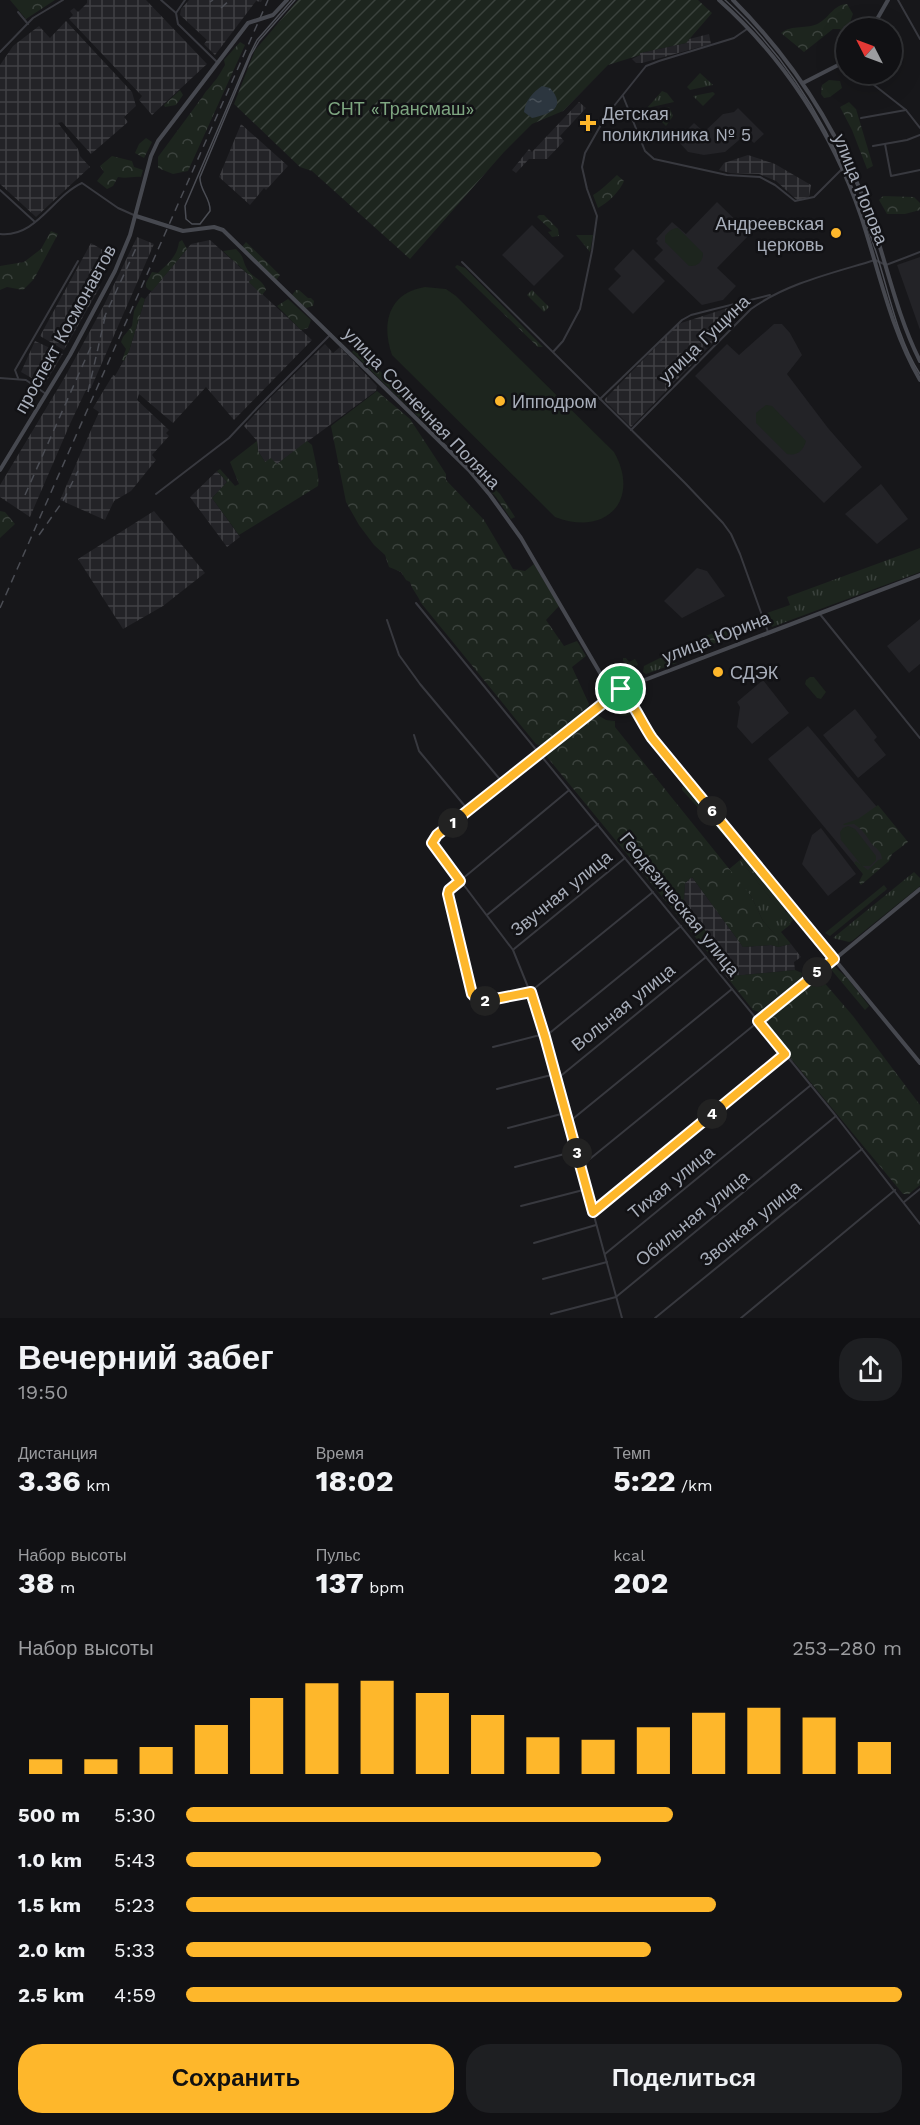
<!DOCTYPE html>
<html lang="ru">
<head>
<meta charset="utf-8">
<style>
	body { margin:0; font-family:"Work Sans",sans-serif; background:#1e1f22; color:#f1f3f6; height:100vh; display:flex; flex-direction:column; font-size:22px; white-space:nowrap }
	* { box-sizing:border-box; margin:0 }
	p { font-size:20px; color:#9c9da0 }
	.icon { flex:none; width:33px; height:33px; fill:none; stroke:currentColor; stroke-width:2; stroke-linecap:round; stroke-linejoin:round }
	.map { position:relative; height:1318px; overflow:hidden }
	.drawer { display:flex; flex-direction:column; background:#111114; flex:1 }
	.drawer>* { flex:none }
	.needle { width:39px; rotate:312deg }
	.controls { position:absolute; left:836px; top:18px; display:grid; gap:12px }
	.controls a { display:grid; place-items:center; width:66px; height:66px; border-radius:50%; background:#111114; box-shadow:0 6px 24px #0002,0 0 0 2px #303134; font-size:30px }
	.pin { position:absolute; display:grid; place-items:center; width:51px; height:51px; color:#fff; margin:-26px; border:3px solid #fff; border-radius:50%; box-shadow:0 2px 6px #0007 }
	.km { position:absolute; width:30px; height:30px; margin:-15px; border-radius:50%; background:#222; color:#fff; font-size:16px; line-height:30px; text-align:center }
	.round { display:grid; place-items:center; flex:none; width:63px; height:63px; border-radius:24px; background:#1e1f22 }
	.head { display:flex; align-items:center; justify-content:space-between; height:102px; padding:0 18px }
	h1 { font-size:33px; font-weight:700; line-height:45px }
	.figures { display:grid; grid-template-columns:repeat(3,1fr); gap:9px; height:102px; padding:6px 18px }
	.figures div { display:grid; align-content:center }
	.figures b { font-size:30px; font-weight:700 }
	.figures small { font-size:16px; font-weight:400 }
	.figures p { font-size:16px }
	.chart { height:168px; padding:12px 18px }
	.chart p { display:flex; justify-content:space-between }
	.chart svg { width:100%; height:108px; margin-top:6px; stroke:#feb72b; stroke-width:6 }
	.action { display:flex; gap:12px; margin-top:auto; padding:12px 18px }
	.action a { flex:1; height:69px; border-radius:24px; background:#feb72b; color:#111; font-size:24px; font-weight:700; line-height:69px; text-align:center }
	.action a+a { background:#1e1f22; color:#f1f3f6 }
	ul { padding:0 18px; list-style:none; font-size:20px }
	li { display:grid; grid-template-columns:96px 72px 1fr; align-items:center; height:45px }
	li i { height:15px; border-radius:8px; background:#feb72b }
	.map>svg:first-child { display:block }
	.built { fill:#232327 }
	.industrial { fill:url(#industrial-grid) }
	.grass { fill:url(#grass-tufts) }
	.forest { fill:url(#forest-crowns) }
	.garden { fill:url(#garden-furrows) }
	.pitch { fill:#1d251e }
	.water { fill:url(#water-ripples) }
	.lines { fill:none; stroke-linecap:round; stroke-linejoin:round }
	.street { stroke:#38393f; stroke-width:2 }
	.secondary { stroke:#46484f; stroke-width:4 }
	.tram { stroke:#4b4d54; stroke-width:1.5 }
	.rail { stroke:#4b4d54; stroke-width:1.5; stroke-dasharray:8 6; stroke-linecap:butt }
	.route-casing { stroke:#fff; stroke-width:12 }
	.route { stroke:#feb72b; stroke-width:8 }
	.poi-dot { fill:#feb72b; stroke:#121215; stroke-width:2 }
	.labels { text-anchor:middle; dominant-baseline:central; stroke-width:5; stroke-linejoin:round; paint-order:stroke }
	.park-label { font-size:18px; fill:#7ea681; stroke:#121215 }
	.poi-label { font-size:18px; fill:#a8aeba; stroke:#121215; text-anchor:start }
	.street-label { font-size:18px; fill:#a8aeba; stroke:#121215 }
</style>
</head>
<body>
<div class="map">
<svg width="920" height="1318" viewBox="0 0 920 1318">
	<defs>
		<pattern id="industrial-grid" width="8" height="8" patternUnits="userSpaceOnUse" patternTransform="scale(1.5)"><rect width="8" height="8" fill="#232327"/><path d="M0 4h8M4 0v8" fill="none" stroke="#404044"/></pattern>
		<pattern id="grass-tufts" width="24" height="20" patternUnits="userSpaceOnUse" patternTransform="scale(1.5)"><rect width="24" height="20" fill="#1d251e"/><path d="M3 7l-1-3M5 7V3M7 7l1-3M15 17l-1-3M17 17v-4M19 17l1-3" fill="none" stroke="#3b423d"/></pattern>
		<pattern id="forest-crowns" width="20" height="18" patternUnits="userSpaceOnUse" patternTransform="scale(1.5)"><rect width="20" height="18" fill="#1d251e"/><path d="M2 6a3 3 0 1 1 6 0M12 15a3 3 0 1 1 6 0" fill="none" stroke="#3b423d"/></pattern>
		<pattern id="garden-furrows" width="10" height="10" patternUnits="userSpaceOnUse" patternTransform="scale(1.5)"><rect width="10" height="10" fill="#1d251e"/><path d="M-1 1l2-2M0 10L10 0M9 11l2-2" fill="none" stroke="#3b423d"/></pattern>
		<pattern id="water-ripples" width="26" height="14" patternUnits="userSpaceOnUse" patternTransform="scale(1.5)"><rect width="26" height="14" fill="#2c363f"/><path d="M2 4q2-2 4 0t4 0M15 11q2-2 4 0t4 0" fill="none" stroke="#485159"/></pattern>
	</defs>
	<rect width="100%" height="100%" fill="#17171a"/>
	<g class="built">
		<polygon points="738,108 764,134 754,143 745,135 725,152 704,155 688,152 677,140 694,123 704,132 723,114 734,112"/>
		<polygon points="717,202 750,234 717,268 736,286 723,300 702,305 654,259 663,250 656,243 658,241 656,239 672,222 686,234"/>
		<polygon points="532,225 564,256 534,286 502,255"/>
		<polygon points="633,249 665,281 633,314 608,289 621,276 614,269"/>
		<polygon points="920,257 920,330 897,265"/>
		<polygon points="774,324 782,324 790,333 802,355 787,374 828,428 862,467 824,503 695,376 727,344 739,355"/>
		<polygon points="881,484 908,519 877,544 845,514"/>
		<polygon points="697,568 707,571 725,596 682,618 664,601"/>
		<polygon points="920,619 920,664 909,673 887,646"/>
		<polygon points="763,680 789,713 752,744 737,727 740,707 737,702"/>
		<polygon points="855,709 877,737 874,740 886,755 858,778 823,735"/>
		<polygon points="808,726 905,840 864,875 768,759"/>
		<polygon points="821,828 856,874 828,896 802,864 812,835"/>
	</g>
	<g class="industrial">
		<polygon points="87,0 146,0 207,64 152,115 139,100 142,96 69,19 73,15 70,11 74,8 78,12 87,3"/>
		<polygon points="189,0 262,0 261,2 256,1 215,55 204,44 207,40 180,15 181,9"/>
		<polygon points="66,21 132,92 136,106 124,117 128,122 91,154 62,122 58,123 78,149 80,156 90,167 36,217 0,184 0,65 13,46 39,26 50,38"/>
		<polygon points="709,34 711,44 642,63 636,63 632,59 640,55 640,53 686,43 689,39"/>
		<polygon points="579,102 586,108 560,136 564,141 547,159 529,159 516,173 512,170 529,149 532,152"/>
		<polygon points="241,124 288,166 266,190 264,188 250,205 219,177"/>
		<polygon points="748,155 775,164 811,185 809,197 797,200 776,181 759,174 730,173 719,170 724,163"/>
		<polygon points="137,237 154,244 91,388 86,390 70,424 30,517 0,497 0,485 66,375 104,305"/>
		<polygon points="210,240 252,278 249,282 312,340 234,420 206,387 173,423 139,394 137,400 169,430 166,433 169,436 152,455 156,460 131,491 114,501 105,520 60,500 99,412 93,408 113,375 115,376 129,351 145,299 191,244"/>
		<polygon points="91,243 113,256 97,285 100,287 64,350 40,336"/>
		<polygon points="737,305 738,317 631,427 604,400 678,324"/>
		<polygon points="35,341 63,354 44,385 21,372"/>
		<polygon points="325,344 333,353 340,347 377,386 376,391 277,464 265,462 258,451 257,441 244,426 265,403"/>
		<polygon points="217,471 227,482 212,498 240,537 227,547 190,497"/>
		<polygon points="154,511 205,573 163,606 123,629 78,559"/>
		<polygon points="692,877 743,947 771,945 778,947 791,944 801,957 794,962 795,970 733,976 730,981 710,955 716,953 684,900 685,883"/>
	</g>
	<g class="grass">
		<polygon points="700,73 713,85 690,90 687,87"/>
		<polygon points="662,91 667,93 674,102 647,108"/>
		<polygon points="713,92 715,94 703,106 693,96"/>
		<polygon points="669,107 673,116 666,126 651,111"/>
		<polygon points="576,235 593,235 590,252"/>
		<polygon points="532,290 549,307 544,312 527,295"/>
		<polygon points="920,548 920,572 772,627 767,613 790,605 787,597"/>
		<polygon points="660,658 665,658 677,663 646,674 643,672 644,666"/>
		<polygon points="621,695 630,715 623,716 619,715 617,706 614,708 609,702 613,698"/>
		<polygon points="740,860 791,924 781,932 791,944 778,947 779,939 763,921 751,896 728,870"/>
		<polygon points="914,872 920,878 920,886 852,941 849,942 833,938"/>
		<polygon points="884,885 887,889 830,936 825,933"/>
	</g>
	<g class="forest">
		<polygon points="10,0 55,0 26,19"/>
		<path d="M847 4 853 14 848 28 843 33 840 29H833L804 52 781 33C792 24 807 30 819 23 830 17 833 5 847 4Z"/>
		<path d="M240 42 245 45 188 171 173 174 158 168V157L203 96C206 90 210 88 213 83 218 78 221 71 225 65L224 60Z"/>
		<polygon points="829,80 840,81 842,88 830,97 824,98 821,94 822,85"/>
		<polygon points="180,90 183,95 176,105 165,107 164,105"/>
		<polygon points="849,102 856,109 873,166 867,169 852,130 840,107"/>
		<polygon points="146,138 152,142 144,158 135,153 139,144"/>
		<path d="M112 156 132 161 134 167 143 170 141 177C133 176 127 179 118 177L113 186 107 189 97 181 104 172 100 166Z"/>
		<path d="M617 175 624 181C620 191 608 203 598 208L593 195C602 190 609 182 617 175Z"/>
		<polygon points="883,196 914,197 920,203 920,210 905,214 887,214 879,200"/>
		<polygon points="539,215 544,215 558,229 559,236 552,237 548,232 552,231 537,217"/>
		<polygon points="51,231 58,234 34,279 23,290 7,287 0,290 0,266 24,262 41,249"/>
		<path d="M182 240 187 249 152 291 149 290 146 287V283L152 272 158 273C168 263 177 257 179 242Z"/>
		<polygon points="246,242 280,275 276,280 242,247"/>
		<path d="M236 249C244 257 242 258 246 267 250 277 263 279 266 290L262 295 249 282 252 278 223 251Z"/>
		<polygon points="457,265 465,268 543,347 538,347 455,267"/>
		<polygon points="296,290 299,290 308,298 311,298 314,301 313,306 306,308 292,295"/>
		<polygon points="141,297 145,299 129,351 124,361 122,360 126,349 121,342 123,337 132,326 134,311"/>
		<polygon points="288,299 311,320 308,328 301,330 277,306"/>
		<polygon points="356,348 437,426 432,430 352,352"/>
		<path d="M377 391 410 419 446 474V480L484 520 513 569 525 571 534 564 559 606 546 620 564 646 577 641 586 656 572 667 589 704 587 710 541 746 536 744 421 603C418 595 412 590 410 582L406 580 401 572 389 567 385 555 374 545 359 525 346 502 331 426Z"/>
		<path d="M257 441 258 451 265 462 271 458 277 464 307 441 312 445C314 456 320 477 318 486L239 535 212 498 227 482 217 471 220 469 235 486 239 484 230 462Z"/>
		<polygon points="484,478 500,494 515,517 511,519 496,497 481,481"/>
		<polygon points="0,511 5,512 15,524 0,538"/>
		<polygon points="759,615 763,626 707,646 705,641 699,643 698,639"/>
		<polygon points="623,658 626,658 629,662 635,659 638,664 637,666 634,665 633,670 636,673 635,677 629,681 626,680 628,673 630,672 630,667 623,661"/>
		<polygon points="594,713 606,720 615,721 615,727 751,896 763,921 779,939 778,947 771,945 743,947 692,877 685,883 684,900 717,947 716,953 710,955 547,757 548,751"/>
		<polygon points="684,786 690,790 727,835 726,838 682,790 682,787"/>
		<path d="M878 805 908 842 892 854 889 861 861 885 859 882 863 874 854 863 856 861 868 870 878 860 882 859C881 850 876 849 871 843 865 834 863 830 854 824L844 825 843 824 858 819Z"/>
		<polygon points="745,856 775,893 781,904 785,906 785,911 795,918 790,923 740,860"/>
		<polygon points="832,964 848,979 869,1006 865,1010 829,967 829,965"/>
		<polygon points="795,970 802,973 801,978 759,1012 753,1010 730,981 732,976"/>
		<polygon points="815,979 822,980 853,1016 920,1105 920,1185 909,1194 903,1194 764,1026 765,1020"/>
	</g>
	<polygon class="garden" points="298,0 698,0 712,13 686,43 640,53 640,55 608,65 563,111 532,124 504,152 410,259 312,171 300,167 234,104 255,50"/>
	<g class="pitch">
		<path d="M678 228 703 253C703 261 698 267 689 266L665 242V236C668 232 672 228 678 228Z"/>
		<path d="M425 287 446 289 456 296 614 452C641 500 606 537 555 517L392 355C381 324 388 293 425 287Z"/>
		<path d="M766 405 772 406 806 441C803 451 797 456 787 454L756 423V413Z"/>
		<polygon points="810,677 814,677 826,692 821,699 817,698 805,684 806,680"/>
		<polygon points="848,826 855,829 876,856 876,860 870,866 862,866 841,840 840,832 843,828"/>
	</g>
	<path class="water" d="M542 86 550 88C567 107 551 114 532 118L524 112C525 101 533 92 542 86Z"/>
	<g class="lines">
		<g class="street">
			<polyline points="161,0 176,13 178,24 218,63"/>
			<polyline points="898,0 920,39"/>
			<polyline points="18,12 28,24"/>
			<polyline points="176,13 185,0"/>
			<polyline points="0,52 33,18 63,0"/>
			<polyline points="860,74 906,110 920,128"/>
			<polyline points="623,96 645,151 654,159 727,175 760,177 775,185 795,201 814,197 842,169"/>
			<polyline points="861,118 906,110"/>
			<polyline points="885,144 891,176 920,170"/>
			<polyline points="873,146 907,140 920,135"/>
			<polyline points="0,190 35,222"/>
			<path d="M0 234C36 238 53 196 82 183L118 208 136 216"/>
			<polyline points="462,262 685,483 723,523 731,534 740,554 768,632"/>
			<polyline points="553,352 563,341 580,309 592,251 597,216 587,189 582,167 585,153 606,116 646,66 659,61 734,38 747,29"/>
			<polyline points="0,378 26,380 46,394"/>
			<polyline points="18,378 15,370 78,261"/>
			<polyline points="600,399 682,320 691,315 770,295"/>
			<path d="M631 430 751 309C787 283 833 273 875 260L886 265 920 252"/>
			<polyline points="156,494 229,438 258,407 331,334"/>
			<polyline points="416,603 836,1116 920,1224"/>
			<polyline points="819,613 920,738"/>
			<polyline points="387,620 399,655 420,684 503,783"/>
			<polyline points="621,689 437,835 432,843 513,950 530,992 545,1037 622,1318"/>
			<polyline points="414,735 419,751 469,811"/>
			<polyline points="568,791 449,890 448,894 472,995 480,1002 530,992 653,892"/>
			<polyline points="487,915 598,824"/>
			<polyline points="514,949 625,858"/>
			<polyline points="546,1036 681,926"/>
			<polyline points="493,1047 544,1034"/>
			<polyline points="557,1079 706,957"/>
			<polyline points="497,1089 555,1074"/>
			<polyline points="569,1122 732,989"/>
			<polyline points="508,1128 565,1113"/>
			<polyline points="515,1167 576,1151"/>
			<polyline points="580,1167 834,960"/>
			<polyline points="904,1202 920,1189"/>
			<polyline points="521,1206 587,1189"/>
			<polyline points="593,1212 785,1054"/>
			<polyline points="534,1243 596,1225"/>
			<polyline points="605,1254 811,1085"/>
			<polyline points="543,1279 607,1262"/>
			<polyline points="551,1314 616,1297 836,1116"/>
			<polyline points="655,1318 862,1149"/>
			<polyline points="741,1318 895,1190"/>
		</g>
		<g class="secondary">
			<path d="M719 0C784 58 833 134 861 216 879 271 891 330 920 380"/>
			<path d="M733 0C793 60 838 130 868 210 886 260 896 314 920 361"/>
			<polyline points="872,28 888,0"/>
			<polyline points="803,83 846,61"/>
			<polyline points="136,216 183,231 214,227 223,230 469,470 490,495 521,538 603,678 626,693 637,716 652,738 920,1063"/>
			<polyline points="0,470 70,355 115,271 130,235 151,156 158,141 248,23 273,15 287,0"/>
			<polyline points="621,689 920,575"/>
			<polyline points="835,959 920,889"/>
		</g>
		<g class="tram">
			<path d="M292 0 257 40 250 54 185 206 186 219 192 224H200L210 211C211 198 199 190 200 177L251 55 259 41 295 0"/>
			<path d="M725 0C799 66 845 156 875 249 888 288 897 339 920 374"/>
		</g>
		<g class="rail">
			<polyline points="210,2 213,0"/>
			<polyline points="221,8 230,0"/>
			<polyline points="103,320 137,246"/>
			<polyline points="88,392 106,313"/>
			<polyline points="25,495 93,342"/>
			<polyline points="39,535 63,501 78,471"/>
			<polyline points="0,608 268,0"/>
		</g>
	</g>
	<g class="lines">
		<defs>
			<path id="route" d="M621 689C630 697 643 725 652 738L834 959 758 1021 785 1054 593 1212 545 1037 531 992 480 1002 472 994 448 894 449 890 460 881 432 843 437 835Z"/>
		</defs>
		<use href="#route" class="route-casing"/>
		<use href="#route" class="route"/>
	</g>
	<g class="poi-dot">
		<path d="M585 114h6v6h6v6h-6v6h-6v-6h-6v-6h6z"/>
		<circle cx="836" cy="233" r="6"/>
		<circle cx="500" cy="401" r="6"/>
		<circle cx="718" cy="672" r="6"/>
	</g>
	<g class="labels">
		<g class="park-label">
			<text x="401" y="108">СНТ «Трансмаш»</text>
		</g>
		<g class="poi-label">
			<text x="602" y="113">Детская<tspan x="602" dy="21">поликлиника № 5</tspan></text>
			<text x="824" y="223" text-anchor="end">Андреевская<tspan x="824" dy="21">церковь</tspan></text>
			<text x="512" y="401">Ипподром</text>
			<text x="730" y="672">СДЭК</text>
		</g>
		<g class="street-label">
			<text transform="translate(861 189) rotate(68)">улица Попова</text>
			<text transform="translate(65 329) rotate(-61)">проспект Космонавтов</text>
			<text transform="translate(704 339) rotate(-44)">улица Гущина</text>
			<text transform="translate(422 408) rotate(46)">улица Солнечная Поляна</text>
			<text transform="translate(716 637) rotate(-21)">улица Юрина</text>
			<text transform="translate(561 893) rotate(-39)">Звучная улица</text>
			<text transform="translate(680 904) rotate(51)">Геодезическая улица</text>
			<text transform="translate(623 1007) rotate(-39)">Вольная улица</text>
			<text transform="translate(671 1182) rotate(-39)">Тихая улица</text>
			<text transform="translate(692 1218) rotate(-39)">Обильная улица</text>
			<text transform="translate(750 1223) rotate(-39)">Звонкая улица</text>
		</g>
	</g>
</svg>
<div class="controls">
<a><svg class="needle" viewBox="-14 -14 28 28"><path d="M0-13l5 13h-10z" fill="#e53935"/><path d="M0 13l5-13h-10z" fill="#9c9da0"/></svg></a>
</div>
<div class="pin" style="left:621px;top:689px;background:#1e9e55"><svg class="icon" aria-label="arrive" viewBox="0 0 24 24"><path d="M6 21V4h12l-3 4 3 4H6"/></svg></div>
<b class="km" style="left:453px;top:823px">1</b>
<b class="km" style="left:485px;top:1001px">2</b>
<b class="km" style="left:577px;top:1153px">3</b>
<b class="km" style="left:712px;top:1114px">4</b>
<b class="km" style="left:817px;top:972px">5</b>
<b class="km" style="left:712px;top:811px">6</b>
</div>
<section class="drawer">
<div class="head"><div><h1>Вечерний забег</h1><p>19:50</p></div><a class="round"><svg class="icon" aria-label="share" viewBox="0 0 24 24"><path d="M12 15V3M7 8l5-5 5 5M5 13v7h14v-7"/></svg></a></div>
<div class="figures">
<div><p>Дистанция</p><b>3.36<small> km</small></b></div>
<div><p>Время</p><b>18:02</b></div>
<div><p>Темп</p><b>5:22<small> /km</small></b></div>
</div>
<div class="figures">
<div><p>Набор высоты</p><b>38<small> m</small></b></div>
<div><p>Пульс</p><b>137<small> bpm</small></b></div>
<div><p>kcal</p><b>202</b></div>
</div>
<div class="chart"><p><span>Набор высоты</span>253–280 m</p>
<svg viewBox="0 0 160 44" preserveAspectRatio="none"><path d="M5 44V38M15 44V38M25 44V33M35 44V24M45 44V13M55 44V7M65 44V6M75 44V11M85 44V20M95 44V29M105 44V30M115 44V25M125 44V19M135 44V17M145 44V21M155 44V31"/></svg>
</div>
<ul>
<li><b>500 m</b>5:30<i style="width:68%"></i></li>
<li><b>1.0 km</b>5:43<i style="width:58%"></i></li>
<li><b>1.5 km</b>5:23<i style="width:74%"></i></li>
<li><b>2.0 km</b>5:33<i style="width:65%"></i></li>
<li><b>2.5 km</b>4:59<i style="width:100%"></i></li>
</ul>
<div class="action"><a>Сохранить</a><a>Поделиться</a></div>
</section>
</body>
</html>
